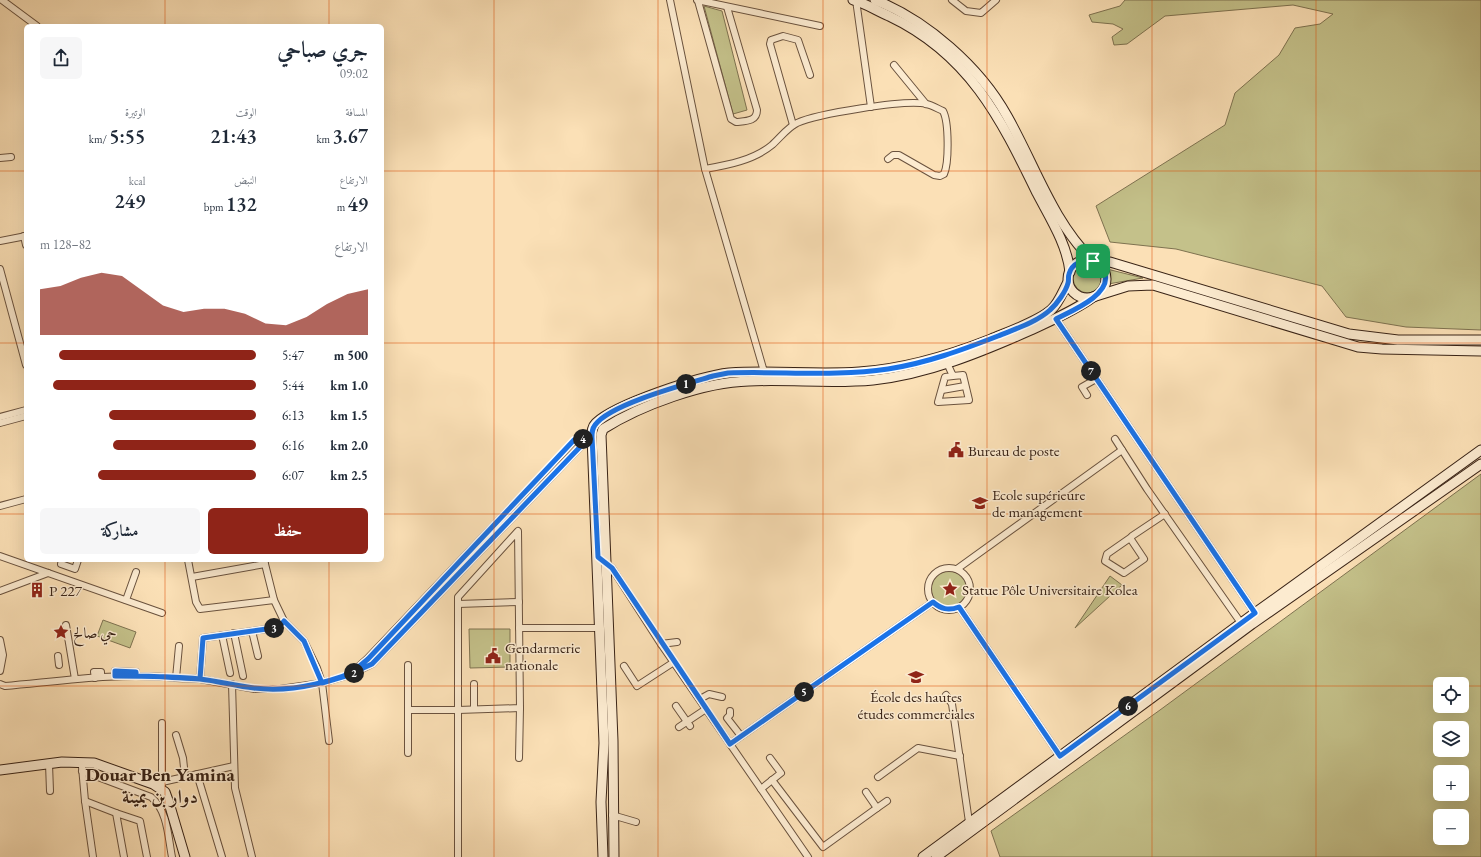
<!DOCTYPE html>
<html lang="ar">
<head>
<meta charset="utf-8">
<style>
	body { margin:0; font-family:"EB Garamond",Amiri,serif; background:#f6f6f7; color:#1f2937; direction:rtl; height:100vh; display:flex; flex-direction:column; font-size:15px; white-space:nowrap }
	* { box-sizing:border-box; margin:0 }
	p { font-size:13px; color:#747a83 }
	.icon { flex:none; width:22px; height:22px; fill:none; stroke:currentColor; stroke-width:2; stroke-linecap:round; stroke-linejoin:round }
	.map { position:relative; flex:1; overflow:hidden; direction:ltr }
	.sheet { position:absolute; left:24px; top:24px; width:360px; height:538px; display:flex; flex-direction:column; background:#fff; border-radius:6px; box-shadow:0 4px 16px #0002; direction:rtl }
	.sheet>* { flex:none }
	.buttons { position:absolute; left:1433px; top:677px; display:grid; gap:8px }
	.buttons a { display:grid; place-items:center; width:36px; height:36px; border-radius:6px; background:#fff; box-shadow:0 4px 16px #0002; font-size:20px }
	.pin { position:absolute; display:grid; place-items:center; width:34px; height:34px; color:#fff; margin:-17px; border-radius:8px; box-shadow:0 2px 6px #0006 }
	.km { position:absolute; width:20px; height:20px; margin:-10px; border-radius:50%; background:#222; color:#fff; font-size:11px; line-height:20px; text-align:center }
	.round { display:grid; place-items:center; flex:none; width:42px; height:42px; border-radius:6px; background:#f6f6f7 }
	.head { display:flex; align-items:center; justify-content:space-between; height:68px; padding:0 16px }
	h1 { font-size:22px; font-weight:600; line-height:30px }
	.stats { display:grid; grid-template-columns:repeat(3,1fr); gap:6px; height:68px; padding:4px 16px }
	.stats div { display:grid; align-content:center }
	.stats b { font-size:20px; font-weight:600 }
	.stats small { font-size:11px; font-weight:400 }
	.stats p { font-size:11px }
	.chart { height:112px; padding:8px 16px }
	.chart p { display:flex; justify-content:space-between }
	.chart svg { width:100%; height:72px; margin-top:4px; fill:#8f2418; opacity:.7 }
	.primary-button { display:flex; gap:8px; margin-top:auto; padding:8px 16px }
	.primary-button a { flex:1; height:46px; border-radius:6px; background:#8f2418; color:#fff; font-size:16px; font-weight:600; line-height:46px; text-align:center }
	.primary-button a+a { background:#f6f6f7; color:#1f2937 }
	ul { padding:0 16px; list-style:none; font-size:13px }
	li { display:grid; grid-template-columns:64px 48px 1fr; align-items:center; height:30px }
	li i { height:10px; border-radius:5px; background:#8f2418 }
	.map>svg:first-child { display:block }
	.green { fill:#c4c18a; stroke:#7e7250; fill-rule:evenodd }
	.lines { fill:none; stroke-linecap:round; stroke-linejoin:round }
	.minor-casing { stroke:#6a523e; stroke-width:8 }
	.secondary-casing { stroke:#392316; stroke-width:11 }
	.minor { stroke:#fcebd0; stroke-width:6 }
	.secondary { stroke:#fcebd0; stroke-width:9 }
	.route-casing { stroke:#fff; stroke-width:8 }
	.route { stroke:#1a73e8; stroke-width:5 }
	.grid { fill:none; stroke:#df560c; stroke-width:1; stroke-opacity:0.55 }
	.labels { text-anchor:middle; dominant-baseline:central; stroke-width:3; stroke-linejoin:round; paint-order:stroke }
	.poi-label { font-size:15px; fill:#392316; stroke:#fcebd0; text-anchor:start }
	.district-label { font-size:19px; font-weight:bold; fill:#392316; stroke:#fcebd0 }
</style>
</head>
<body>
<div class="map">
<svg width="1481" height="857" viewBox="0 0 1481 857">
	<rect width="100%" height="100%" fill="#fbe0b6"/>
	<filter id="stains"><feTurbulence type="fractalNoise" baseFrequency=".005" numOctaves="4"/><feColorMatrix values="0 0 0 0 .2 0 0 0 0 .09 0 0 0 0 .02 0 0 0 .5 -.17"/></filter>
	<radialGradient id="worn" r=".72"><stop offset=".6" stop-color="#630" stop-opacity="0"/><stop offset="1" stop-color="#630" stop-opacity=".3"/></radialGradient>
	<g class="green">
		<polygon points="1125,0 1481,0 1481,330 1406,327 1346,317 1322,286 1176,249 1110,242 1096,206 1225,125 1235,93 1279,55 1295,28 1320,24 1333,14 1293,5 1165,16 1127,44 1114,45 1112,37 1123,29 1113,24 1092,22 1089,15 1120,6"/>
		<polygon points="704,6 722,11 747,110 733,114"/>
		<circle cx="1088" cy="278" r="15"/>
		<polygon points="1107,269 1143,278 1108,284"/>
		<path d="M1481 474V857H1000L991 831 1160 710ZM1440 684H1462V706H1440ZM1440 728H1462V750H1440ZM1440 772H1462V794H1440ZM1440 816H1462V838H1440Z"/>
		<circle cx="949" cy="589" r="18"/>
		<polygon points="1110,576 1122,585 1075,628"/>
		<polygon points="103,620 136,632 130,648 97,636"/>
		<polygon points="469,629 510,629 510,667 470,668"/>
	</g>
	<g class="lines">
		<defs>
			<g id="minor">
				<polyline points="2,0 37,26"/>
				<polyline points="670,0 705,169 765,375"/>
				<polyline points="697,0 820,26"/>
				<polyline points="856,0 871,107"/>
				<polyline points="952,0 966,11 981,13 996,0"/>
				<path d="M698 1 731 119 736 122C745 121 757 122 757 110L727 7"/>
				<polyline points="894,65 926,104"/>
				<polyline points="793,125 770,44 771,40 783,36 798,40 810,75"/>
				<polyline points="0,158 11,157"/>
				<path d="M705 169C728 165 754 160 772 145 780 138 788 127 797 123 816 114 907 99 926 104 932 105 938 109 943 111 949 122 949 163 944 174L940 176 934 175 899 155H893L888 159"/>
				<polyline points="24,236 26,245"/>
				<polyline points="0,241 26,236"/>
				<polyline points="0,269 26,365"/>
				<polyline points="1056,319 1255,613 1254,616"/>
				<polyline points="947,363 953,376 945,377 938,402 969,400 963,375 953,376"/>
				<polyline points="942,390 965,386"/>
				<polyline points="1087,395 1082,387 1096,379"/>
				<polyline points="0,417 26,410"/>
				<polyline points="0,423 26,416"/>
				<polyline points="1115,439 1147,489 1241,623"/>
				<polyline points="0,506 26,499"/>
				<polygon points="518,531 520,708 458,710 458,597"/>
				<polyline points="1130,538 1144,559 1124,573 1105,561 1107,554 1130,538 1132,536 1165,514"/>
				<polyline points="0,556 162,613"/>
				<polyline points="62,560 61,564 75,569 78,560"/>
				<polyline points="188,560 196,602 200,609 274,600"/>
				<polyline points="264,560 274,600 284,621 304,641 317,668 322,683 329,741"/>
				<polyline points="605,562 612,568 661,644 808,857"/>
				<circle cx="949" cy="589" r="21"/>
				<polyline points="957,569 1122,450"/>
				<polyline points="192,577 265,564"/>
				<polyline points="0,591 48,573"/>
				<polyline points="126,600 136,572"/>
				<polyline points="458,604 519,602"/>
				<polyline points="959,607 1060,756"/>
				<polyline points="66,625 75,679"/>
				<polyline points="519,628 600,628"/>
				<polyline points="252,631 258,656"/>
				<polyline points="234,633 243,676"/>
				<polyline points="222,635 230,673"/>
				<polyline points="0,640 3,655 0,671"/>
				<polyline points="661,644 677,642"/>
				<polyline points="58,656 59,665"/>
				<polyline points="624,666 637,686 674,662"/>
				<polyline points="356,672 372,664 580,447 591,438"/>
				<polyline points="115,676 115,671 136,672 136,676"/>
				<polyline points="95,678 94,672 101,672 101,677"/>
				<polyline points="176,678 200,679 255,689 280,689 322,683 349,675 367,659 574,441 592,437"/>
				<polyline points="200,679 203,638 274,628 279,627 284,621"/>
				<path d="M0 684 5 686C62 681 119 672 176 678L179 646"/>
				<polyline points="232,684 235,788 252,857"/>
				<polyline points="474,684 474,709"/>
				<polyline points="946,695 952,704 969,822"/>
				<polyline points="700,699 709,694 722,697"/>
				<polyline points="676,706 690,726"/>
				<polyline points="408,710 408,665"/>
				<polyline points="730,711 730,715 727,718 741,736"/>
				<polyline points="679,727 706,709"/>
				<polyline points="176,735 183,758 185,777"/>
				<polyline points="730,744 933,602"/>
				<polyline points="408,753 408,710 458,710 458,857"/>
				<polyline points="519,758 520,708"/>
				<polyline points="49,764 50,791"/>
				<polyline points="82,767 85,801 93,857"/>
				<path d="M82 771 151 797C168 811 168 837 172 857"/>
				<polyline points="197,774 222,857"/>
				<polyline points="878,777 918,748 960,756"/>
				<polyline points="772,780 823,847 877,808"/>
				<polyline points="153,784 234,766"/>
				<polyline points="162,785 162,723"/>
				<polyline points="761,789 781,773 770,758"/>
				<polyline points="866,792 877,808 887,801"/>
				<polyline points="85,801 116,813"/>
				<polyline points="612,815 636,822"/>
				<polyline points="124,857 116,813 140,821 147,857"/>
			</g>
			<g id="secondary">
				<path d="M853 0C865 3 877 11 889 16 969 54 1000 117 1037 193 1050 218 1067 244 1070 272"/>
				<path d="M875 0C926 20 980 67 1007 116 1035 165 1052 221 1093 261"/>
				<circle cx="1087" cy="279" r="19"/>
				<polyline points="1097,262 1110,262 1349,334 1398,340 1481,340"/>
				<polyline points="1096,296 1128,286 1153,285 1358,347 1382,349 1481,351"/>
				<polyline points="0,770 62,762 94,763 153,784 165,792 169,803 185,857"/>
				<path d="M603 857 601 802 604 743 592 437C592 431 592 427 596 423 616 404 701 376 729 373 772 370 816 375 859 372 905 369 948 356 991 339 1008 332 1037 322 1051 310 1059 303 1063 291 1068 282"/>
				<path d="M614 857 613 741 601 435 603 429C641 405 704 382 749 381 790 379 832 384 873 380 928 374 981 352 1031 330 1052 320 1074 311 1093 297"/>
				<polyline points="923,857 1255,613 1481,450"/>
				<polyline points="936,857 1252,624 1481,464"/>
			</g>
		</defs>
		<use href="#minor" class="minor-casing"/>
		<use href="#secondary" class="secondary-casing"/>
		<use href="#minor" class="minor"/>
		<use href="#secondary" class="secondary"/>
	</g>
	<g class="lines">
		<defs>
			<path id="route" d="M1093 261C1083 259 1072 263 1069 274 1068 277 1069 280 1068 283 1066 291 1057 304 1050 310 1037 322 1015 329 998 336 962 350 927 363 888 369 835 377 781 371 728 373L713 376C686 384 610 404 595 425 592 429 592 432 592 437L580 447 372 664C337 681 294 693 254 688 236 686 218 681 200 679 172 676 143 676 115 676V671L136 672V676C157 676 179 678 200 679L203 638 274 628 279 627 284 621 304 641 322 683 349 675 368 659 574 440 592 437 598 557 612 568 730 744 933 602C941 609 948 611 959 607L1060 756 1255 613 1056 319C1071 311 1111 295 1105 274 1104 268 1099 263 1093 261"/>
		</defs>
		<use href="#route" class="route-casing"/>
		<use href="#route" class="route"/>
	</g>
	<path class="grid" d="M165 0V26M329 0V26M494 0V857M658 0V857M823 0V857M987 0V857M1152 0V857M1316 0V857M0 171H26M382 171H1481M0 343H26M382 343H1481M0 514H26M382 514H1481M165 560V857M329 560V857M0 686H1440M1462 686H1481"/>
	<defs>
		<symbol id="civic-bare" viewBox="-9 -9 18 18"><path d="M-.6-6.5H3V-4.5H.6V-3L4-1V1h2V6H-6V1h2V-1L-.6-3ZM-1.2 2.5V6h2.4V2.5Z" fill="#8f2418" stroke="#fcebd0" stroke-width="2.5" paint-order="stroke"/></symbol>
		<symbol id="university-bare" viewBox="-9 -9 18 18"><path d="M0-5L7-2L0 1L-7-2ZM-4 1L0 2.5L4 1V4Q0 6-4 4Z" fill="#8f2418" stroke="#fcebd0" stroke-width="2.5" paint-order="stroke"/></symbol>
		<symbol id="sight-bare" viewBox="-9 -9 18 18"><path d="M0-6L1.8-2.2L6-1.7L2.9 1.2L3.7 5.4L0 3.3L-3.7 5.4L-2.9 1.2L-6-1.7L-1.8-2.2Z" fill="#8f2418" stroke="#fcebd0" stroke-width="2.5" paint-order="stroke"/></symbol>
		<symbol id="building-bare" viewBox="-9 -9 18 18"><path d="M-4-6H4V6H1V3H-1V6H-4ZM-2.5-4.3h1.7v1.8h-1.7ZM.8-4.3h1.7v1.8H.8ZM-2.5-1h1.7V.8h-1.7ZM.8-1h1.7V.8H.8Z" fill="#8f2418" stroke="#fcebd0" stroke-width="2.5" paint-order="stroke"/></symbol>
	</defs>
	<g fill-rule="evenodd">
		<use href="#civic-bare" x="945" y="439" width="22" height="22"/>
		<use href="#university-bare" x="969" y="492" width="22" height="22"/>
		<use href="#sight-bare" x="939" y="578" width="22" height="22"/>
		<use href="#building-bare" x="26" y="579" width="22" height="22"/>
		<use href="#sight-bare" x="50" y="621" width="22" height="22"/>
		<use href="#civic-bare" x="482" y="645" width="22" height="22"/>
		<use href="#university-bare" x="905" y="666" width="22" height="22"/>
	</g>
	<g class="labels">
		<g class="poi-label">
			<text x="968" y="450">Bureau de poste</text>
			<text x="992" y="494">Ecole supérieure<tspan x="992" dy="17">de management</tspan></text>
			<text x="962" y="589">Statue Pôle Universitaire Kolea</text>
			<text x="49" y="590">P 227</text>
			<text x="73" y="632">حي صالح</text>
			<text x="505" y="647">Gendarmerie<tspan x="505" dy="17">nationale</tspan></text>
			<text x="916" y="696" text-anchor="middle">École des hautes<tspan x="916" dy="17">études commerciales</tspan></text>
		</g>
		<g class="district-label">
			<text x="160" y="774">Douar Ben Yamina<tspan x="160" dy="22">دوار بن يمينة</tspan></text>
		</g>
	</g>
	<rect width="100%" height="100%" filter="url(#stains)"/>
	<rect width="100%" height="100%" fill="url(#worn)"/>
</svg>
<div class="buttons">
<a><svg class="icon" aria-label="locate" viewBox="0 0 24 24"><circle cx="12" cy="12" r="6"/><path d="M12 2v4M12 18v4M2 12h4M18 12h4"/></svg></a>
<a><svg class="icon" aria-label="layers" viewBox="0 0 24 24"><path d="M12 4l9 5-9 5-9-5zM3 14l9 5 9-5"/></svg></a>
<a>+</a>
<a>−</a>
</div>
<div class="pin" style="left:1093px;top:261px;background:#1e9e55"><svg class="icon" aria-label="arrive" viewBox="0 0 24 24"><path d="M6 21V4h12l-3 4 3 4H6"/></svg></div>
<b class="km" style="left:686px;top:384px">1</b>
<b class="km" style="left:354px;top:673px">2</b>
<b class="km" style="left:274px;top:628px">3</b>
<b class="km" style="left:583px;top:439px">4</b>
<b class="km" style="left:804px;top:692px">5</b>
<b class="km" style="left:1128px;top:706px">6</b>
<b class="km" style="left:1091px;top:371px">7</b>
<section class="sheet">
<div class="head"><div><h1>جري صباحي</h1><p>09:02</p></div><a class="round"><svg class="icon" aria-label="share" viewBox="0 0 24 24"><path d="M12 15V3M7 8l5-5 5 5M5 13v7h14v-7"/></svg></a></div>
<div class="stats">
<div><p>المسافة</p><b>3.67<small> km</small></b></div>
<div><p>الوقت</p><b>21:43</b></div>
<div><p>الوتيرة</p><b>5:55<small> /km</small></b></div>
</div>
<div class="stats">
<div><p>الارتفاع</p><b>49<small> m</small></b></div>
<div><p>النبض</p><b>132<small> bpm</small></b></div>
<div><p>kcal</p><b>249</b></div>
</div>
<div class="chart"><p><span>الارتفاع</span>82–128 m</p>
<svg viewBox="0 0 160 44" preserveAspectRatio="none"><path d="M0 44V16L10 14L20 9L30 6L40 8L50 17L60 26L70 30L80 28L90 28L100 31L110 37L120 38L130 33L140 25L150 19L160 16V44z"/></svg>
</div>
<ul>
<li><b>500 m</b>5:47<i style="width:91%"></i></li>
<li><b>1.0 km</b>5:44<i style="width:94%"></i></li>
<li><b>1.5 km</b>6:13<i style="width:68%"></i></li>
<li><b>2.0 km</b>6:16<i style="width:66%"></i></li>
<li><b>2.5 km</b>6:07<i style="width:73%"></i></li>
</ul>
<div class="primary-button"><a>حفظ</a><a>مشاركة</a></div>
</section>
</div>
</body>
</html>
